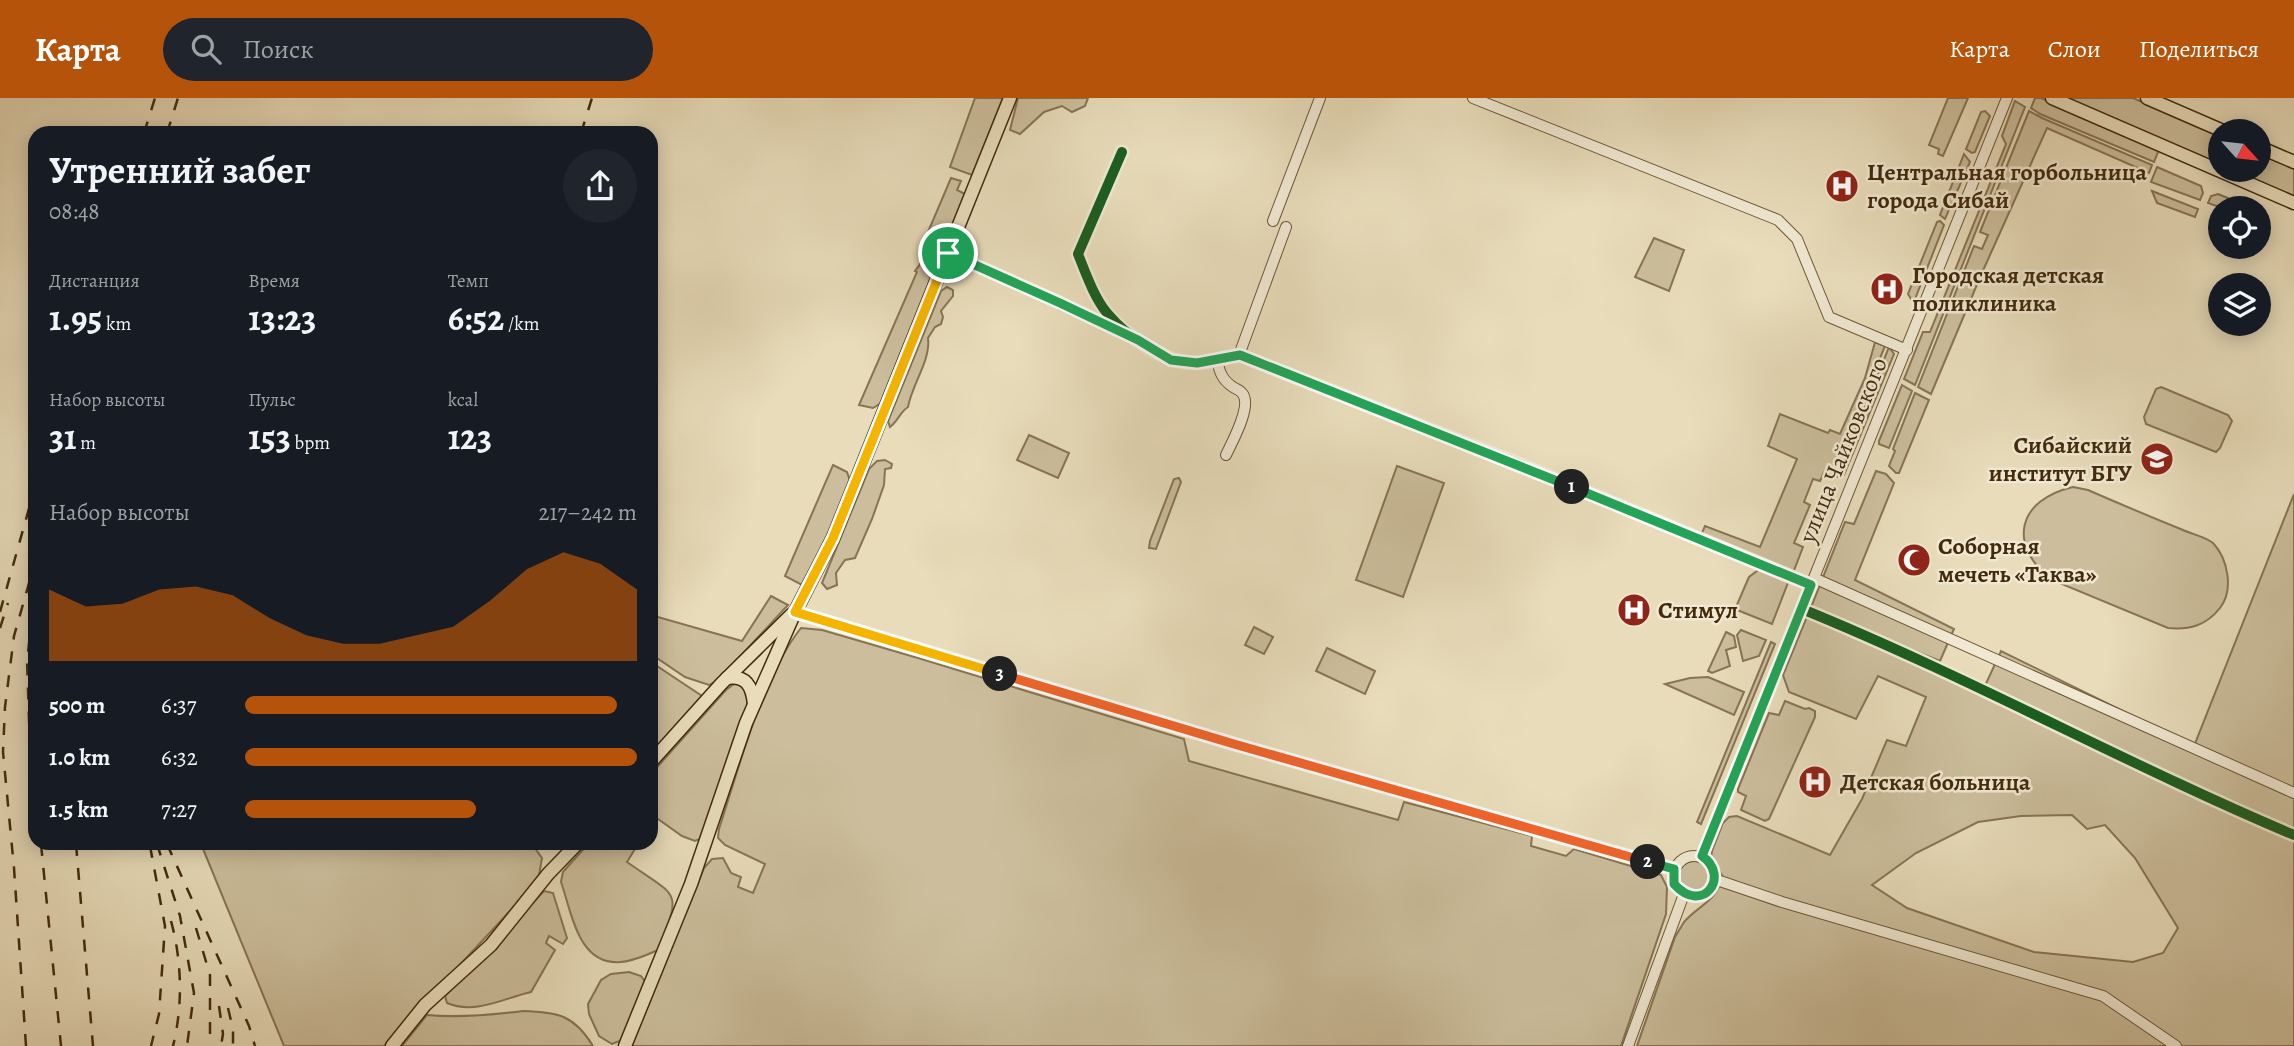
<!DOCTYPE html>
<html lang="ru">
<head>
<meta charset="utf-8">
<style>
	body { margin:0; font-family:Alegreya,serif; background:#20242c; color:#f1f3f6; height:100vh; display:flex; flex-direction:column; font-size:26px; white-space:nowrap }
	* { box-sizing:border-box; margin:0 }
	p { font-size:23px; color:#9ea1a6 }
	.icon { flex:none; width:38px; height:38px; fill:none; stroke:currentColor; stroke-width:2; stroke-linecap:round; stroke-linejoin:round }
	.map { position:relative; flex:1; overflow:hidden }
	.details { position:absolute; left:28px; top:28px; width:630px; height:724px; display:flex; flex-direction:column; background:#171b24; border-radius:21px; box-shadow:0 4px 18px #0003 }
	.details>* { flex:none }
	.needle { width:46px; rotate:117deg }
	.controls { position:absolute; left:2208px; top:21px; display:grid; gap:14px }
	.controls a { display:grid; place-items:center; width:63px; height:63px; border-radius:50%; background:#171b24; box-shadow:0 4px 18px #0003; font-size:35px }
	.pin { position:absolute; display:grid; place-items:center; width:60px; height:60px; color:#fff; margin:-30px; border:4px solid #fff; border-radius:50%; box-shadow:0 2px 7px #0007 }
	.km { position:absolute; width:35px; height:35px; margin:-18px; border-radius:50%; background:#222; color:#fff; font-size:19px; line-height:35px; text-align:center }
	.round { display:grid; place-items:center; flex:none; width:74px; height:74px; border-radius:37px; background:#20242c }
	.head { display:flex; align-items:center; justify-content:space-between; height:119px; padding:0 21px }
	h1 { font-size:38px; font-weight:700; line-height:52px }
	.figures { display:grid; grid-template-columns:repeat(3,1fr); gap:10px; height:119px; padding:7px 21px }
	.figures div { display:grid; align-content:center }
	.figures b { font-size:35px; font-weight:700 }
	.figures small { font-size:19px; font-weight:400 }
	.figures p { font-size:19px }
	.chart { height:196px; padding:14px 21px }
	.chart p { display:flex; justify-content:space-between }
	.chart svg { width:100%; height:126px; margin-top:7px; fill:#b45309; opacity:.7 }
	ul { padding:0 21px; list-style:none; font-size:23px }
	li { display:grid; grid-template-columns:112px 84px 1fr; align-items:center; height:52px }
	li i { height:18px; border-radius:9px; background:#b45309 }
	header { display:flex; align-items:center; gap:42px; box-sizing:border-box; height:98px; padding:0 35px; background:#b45309; color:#fff }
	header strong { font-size:33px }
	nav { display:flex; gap:38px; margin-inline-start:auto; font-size:24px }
	.search { width:490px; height:63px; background:#20242c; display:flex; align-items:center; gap:18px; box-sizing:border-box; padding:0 24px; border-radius:38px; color:#9ea1a6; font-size:26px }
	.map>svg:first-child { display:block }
	.green { fill:#ccbe9c; stroke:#877454; stroke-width:2; fill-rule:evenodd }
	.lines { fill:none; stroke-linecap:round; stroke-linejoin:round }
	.minor-casing { stroke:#6c5738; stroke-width:12 }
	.major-casing { stroke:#422b0c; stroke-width:15 }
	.minor { stroke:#f0e8d2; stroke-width:10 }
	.major { stroke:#e8dcba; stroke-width:12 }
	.rail { stroke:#422b0c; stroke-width:2.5; stroke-dasharray:12 12; stroke-linecap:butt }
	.cycleway-casing { stroke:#f0e8d2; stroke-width:15 }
	.cycleway { stroke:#1b5e20; stroke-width:10 }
	.split-1-casing { stroke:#fff; stroke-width:14 }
	.split-2-casing { stroke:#fff; stroke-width:14 }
	.split-3-casing { stroke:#fff; stroke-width:14 }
	.split-4-casing { stroke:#fff; stroke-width:14 }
	.split-1 { stroke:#22a559; stroke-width:9 }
	.split-2 { stroke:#22a559; stroke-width:9 }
	.split-3 { stroke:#f0652b; stroke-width:9 }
	.split-4 { stroke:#f5b400; stroke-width:9 }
	.labels { text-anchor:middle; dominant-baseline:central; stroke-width:5; stroke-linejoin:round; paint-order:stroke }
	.poi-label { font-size:24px; font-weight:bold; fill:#422b0c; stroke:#f0e8d2; text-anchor:start }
	.street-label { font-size:24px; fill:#422b0c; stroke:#f0e8d2 }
</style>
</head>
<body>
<header>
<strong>Карта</strong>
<div class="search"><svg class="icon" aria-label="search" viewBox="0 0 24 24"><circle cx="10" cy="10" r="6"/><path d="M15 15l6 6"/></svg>Поиск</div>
<nav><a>Карта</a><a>Слои</a><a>Поделиться</a></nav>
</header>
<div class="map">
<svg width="2294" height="948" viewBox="0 0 2294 948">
	<rect width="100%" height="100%" fill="#e8dcba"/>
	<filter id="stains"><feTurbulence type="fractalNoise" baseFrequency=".00286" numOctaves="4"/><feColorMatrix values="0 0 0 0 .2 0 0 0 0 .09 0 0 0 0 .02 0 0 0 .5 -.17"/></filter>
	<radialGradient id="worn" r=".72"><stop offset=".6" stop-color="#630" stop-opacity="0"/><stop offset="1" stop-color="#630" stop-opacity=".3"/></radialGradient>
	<g class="green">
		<polygon points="975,0 1003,0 972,77 950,69"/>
		<polygon points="1018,0 1088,0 1085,8 1072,14 1062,8 1044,14 1020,36 1010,32"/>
		<polygon points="1948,0 1968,0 1943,58 1938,56 1939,51 1929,47"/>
		<polygon points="2035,0 2041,0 2156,50 2158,54 2154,64 2040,16 2031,10"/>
		<polygon points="2064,0 2133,0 2221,38 2221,68"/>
		<polygon points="2015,3 2025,9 1915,287 1904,281 1923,234 1930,234 2006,46 2002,38"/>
		<polygon points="1985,13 1990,18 1975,54 1972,55 1966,51 1981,14"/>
		<polygon points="2029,13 2042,20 2152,67 2149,75 2047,30 1981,177 1931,296 1918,289 1974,148 1982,151 1988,137 1980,134"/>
		<polygon points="2259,55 2294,70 2294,100 2229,72 2259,72"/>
		<polygon points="1964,56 1970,64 1945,121 1940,117"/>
		<polygon points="2157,69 2201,88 2203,95 2200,102 2151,84"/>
		<polygon points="951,80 961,83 957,92 965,96 947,145 935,143 928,134"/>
		<polygon points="2152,93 2198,111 2195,119 2157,105"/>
		<polygon points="2218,96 2252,110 2222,110 2208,105 2211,98"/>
		<polygon points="1940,123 1944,127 1915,201 1911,201 1908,196 1937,124"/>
		<polygon points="1654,140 1684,152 1669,193 1635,179"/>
		<polygon points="939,156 940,162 881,305 873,310 859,307 917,174 915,173 927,157"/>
		<path d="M947 189 953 192V198L941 213 943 219 941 226 935 229 928 240C931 262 912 286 908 309 900 314 898 323 890 329L888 323 941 193Z"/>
		<polygon points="1875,244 1885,248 1832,378 1824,374 1820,383 1813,381 1804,404 1810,407 1794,445 1803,449 1793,475 1701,437 1705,428 1760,449 1797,361 1768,348 1780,316 1828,335 1830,332 1840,336 1865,280"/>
		<polygon points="1889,249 1894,256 1844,377 1836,379"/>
		<polygon points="1902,287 1912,293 1889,350 1879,346 1879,343"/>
		<polygon points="2161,289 2228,317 2232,323 2220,350 2216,354 2146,326 2144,319 2156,291"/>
		<polygon points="1915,295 1929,302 1899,375 1896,375 1889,368 1895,353 1893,351"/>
		<polygon points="1029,337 1069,355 1058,380 1017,362"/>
		<polygon points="885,362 892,366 891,370 885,371 884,387 872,421 855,460 845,462 836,475 837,487 827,491 822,485 869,371 877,363"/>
		<polygon points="833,367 847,374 850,383 830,432 802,487 785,478"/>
		<polygon points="1397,368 1444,385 1403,499 1356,482"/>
		<polygon points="1876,373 1886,376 1894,385 1855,482 1954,531 1940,563 1810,512 1845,424 1854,426"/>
		<polygon points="1179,380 1181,384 1156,451 1149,450 1150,443 1174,381"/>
		<path d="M2073 389 2088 392C2120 406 2151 419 2183 432 2192 436 2206 439 2213 445 2228 461 2234 492 2220 510 2206 528 2189 532 2168 530L2052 482C2007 447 2017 402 2073 389Z"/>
		<path d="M2294 396V948H1637L1675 839C1678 834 1681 829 1684 824 1700 806 1715 805 1723 779L1711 760 1712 753 1723 725 1729 719 1737 718 1830 757 1862 701 1887 642 1906 648 1926 599 1878 578 1856 621 1789 594 1783 577 1808 516 1984 590 2001 553 2194 648ZM2072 717 2087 731 2105 727 2135 760 2178 830 2163 855 2133 864 2034 854 1907 810 1872 787 1916 755 1978 724 2021 718Z"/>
		<polygon points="1761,470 1789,482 1772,526 1737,512 1736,509 1749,479"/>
		<polygon points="771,498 788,507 718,582 709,587 685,579 651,556 651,517 742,543"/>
		<polygon points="1254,529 1273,539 1264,556 1245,547"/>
		<path d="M801 530 822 532 918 560 1184 641 1189 663 1398 722 1404 704 1532 738 1531 748 1566 758 1574 751 1661 777 1667 789 1666 816 1621 948H631L704 770 712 761 723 760 731 775 741 779 738 789 753 795 765 766 725 747 718 740 719 731C739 670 762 579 801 530Z"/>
		<polygon points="1741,532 1766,542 1759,558 1743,563 1737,537"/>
		<polygon points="1726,534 1734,538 1736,549 1726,552 1730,568 1712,575 1708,573"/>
		<polygon points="1771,544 1775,546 1701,726 1697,724"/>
		<polygon points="1327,550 1375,573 1365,596 1316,573"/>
		<polygon points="651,564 702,598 651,655"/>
		<polygon points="1708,579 1744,594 1734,617 1665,586 1690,580"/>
		<polygon points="738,583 747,589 750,603 702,740 695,743 682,738 651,716 651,676 726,592"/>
		<polygon points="1785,603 1805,611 1809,610 1815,613 1815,619 1769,721 1765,723 1741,712 1746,698 1738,694 1738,691 1769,615 1779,617"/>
		<polygon points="201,746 532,746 542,760 538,783 384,948 284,948"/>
		<path d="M588 746H638L627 764C678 800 683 791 658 852 647 857 634 863 621 864 578 868 572 815 561 784L563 774Z"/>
		<circle cx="1694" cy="778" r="15"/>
		<path d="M544 793 553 795 567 840 563 846 549 838 546 845 555 852 531 894C504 900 475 917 447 905L445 898Z"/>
		<polygon points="629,874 641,878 646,885 622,942 612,946 599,938 589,916 588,906 601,882 611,876"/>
		<path d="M523 913C558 914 574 917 593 948H402L427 917C460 920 491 917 523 913Z"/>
	</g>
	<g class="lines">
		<defs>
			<g id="minor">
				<polyline points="1473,0 1778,122 1797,141 1829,219 1907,252"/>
				<path d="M1122 54 1078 156C1086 176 1094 199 1107 215 1126 238 1166 266 1196 265 1210 265 1226 259 1239 257L1516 365 1811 487"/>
				<polyline points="1273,123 1320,0"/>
				<polyline points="948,155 1128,237"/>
				<polyline points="1239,257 1286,129"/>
				<path d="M1217 261C1219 273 1222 282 1233 289 1237 292 1239 291 1242 295 1253 307 1232 344 1226 357"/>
				<polyline points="1814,480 2294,695"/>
				<path d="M1802 511C1969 579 2128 667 2294 737"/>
				<polyline points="795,514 1234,646 1674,771"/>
				<circle cx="1694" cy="778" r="20"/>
				<polyline points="1702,758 2007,0"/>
				<polyline points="1714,781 1782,804 2103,898 2176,948"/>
				<polyline points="1628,948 1684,796"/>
			</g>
			<g id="major">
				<polyline points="2052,0 2294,105"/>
				<polyline points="2147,0 2223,33"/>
				<polyline points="2259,49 2294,64"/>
				<path d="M727 580C746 577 752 588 754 606"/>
				<polyline points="651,664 722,585 792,516"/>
				<polyline points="392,948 425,907 491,847 548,776 577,746"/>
				<polyline points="625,948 691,786 746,625 795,514 833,440 1010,0"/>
			</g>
		</defs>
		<use href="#minor" class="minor-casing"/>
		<use href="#major" class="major-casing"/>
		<use href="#minor" class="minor"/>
		<use href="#major" class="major"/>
		<g class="rail">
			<polyline points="144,35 155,0"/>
			<polyline points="167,35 178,0"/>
			<polyline points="581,35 592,0"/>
			<polyline points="35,494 27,563 30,650 35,689"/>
			<polyline points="0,514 35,389"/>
			<polyline points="0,530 8,505"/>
			<polyline points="41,746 61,948"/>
			<polyline points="76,746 93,948"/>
			<polyline points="157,746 180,818 194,895 187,948"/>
			<polyline points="167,746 249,928 255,948"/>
			<polyline points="150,748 165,828 159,916 151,948"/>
			<path d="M171 823C182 863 183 908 173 948"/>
			<polyline points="196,830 210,877 210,948"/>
			<polyline points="219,908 223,936 221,948"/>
			<polyline points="228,910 233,931 233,948"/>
			<polyline points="26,948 14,770 3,654 5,609 14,538 35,464"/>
		</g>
		<defs>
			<g id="cycleway">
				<path d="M1122 54 1078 156C1086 176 1094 199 1107 215 1126 238 1166 266 1196 265 1210 265 1226 259 1239 257L1516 365 1811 487"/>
				<path d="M1802 511C1969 579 2128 667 2294 737"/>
				<polyline points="795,514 1234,646 1674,771"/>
			</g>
		</defs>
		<use href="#cycleway" class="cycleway-casing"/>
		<use href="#cycleway" class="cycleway"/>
	</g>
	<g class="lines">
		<defs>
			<polyline id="split-1" points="948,155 1060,205 1138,242 1171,262 1197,265 1240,257 1572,389"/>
			<path id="split-2" d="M1572 389 1811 487 1702 758C1731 778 1703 818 1674 786V771L1648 764"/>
			<polyline id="split-3" points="1000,576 1234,646 1648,764"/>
			<polyline id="split-4" points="948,155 833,440 795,514 1000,576"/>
		</defs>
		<use href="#split-1" class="split-1-casing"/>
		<use href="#split-2" class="split-2-casing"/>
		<use href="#split-3" class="split-3-casing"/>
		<use href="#split-4" class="split-4-casing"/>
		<use href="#split-1" class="split-1"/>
		<use href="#split-2" class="split-2"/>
		<use href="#split-3" class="split-3"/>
		<use href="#split-4" class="split-4"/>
	</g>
	<defs>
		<symbol id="hospital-disc" viewBox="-11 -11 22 22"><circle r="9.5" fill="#8f2418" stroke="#f0e8d2"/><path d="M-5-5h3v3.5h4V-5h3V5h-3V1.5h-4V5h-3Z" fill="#fff"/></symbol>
		<symbol id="university-disc" viewBox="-11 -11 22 22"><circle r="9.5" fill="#8f2418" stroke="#f0e8d2"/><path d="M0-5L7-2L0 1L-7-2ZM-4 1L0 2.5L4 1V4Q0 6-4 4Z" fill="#fff"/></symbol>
		<symbol id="mosque-disc" viewBox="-11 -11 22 22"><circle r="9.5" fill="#8f2418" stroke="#f0e8d2"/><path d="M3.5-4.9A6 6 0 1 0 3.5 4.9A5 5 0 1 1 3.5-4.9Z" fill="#fff"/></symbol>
	</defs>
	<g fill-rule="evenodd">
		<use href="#hospital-disc" x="1823" y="69" width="38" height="38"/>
		<use href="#hospital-disc" x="1868" y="172" width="38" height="38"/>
		<use href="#university-disc" x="2138" y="342" width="38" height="38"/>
		<use href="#mosque-disc" x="1895" y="443" width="38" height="38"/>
		<use href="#hospital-disc" x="1615" y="493" width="38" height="38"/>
		<use href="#hospital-disc" x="1796" y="665" width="38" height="38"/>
	</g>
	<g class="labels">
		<g class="poi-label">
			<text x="1867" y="74">Центральная горбольница<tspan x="1867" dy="28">города Сибай</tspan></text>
			<text x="1912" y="177">Городская детская<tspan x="1912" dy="28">поликлиника</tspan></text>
			<text x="2132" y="347" text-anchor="end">Сибайский<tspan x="2132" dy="28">институт БГУ</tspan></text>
			<text x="1938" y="448">Соборная<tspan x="1938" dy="28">мечеть «Таква»</tspan></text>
			<text x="1658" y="512">Стимул</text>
			<text x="1840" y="684">Детская больница</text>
		</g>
		<g class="street-label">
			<text transform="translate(1843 352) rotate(-68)">улица Чайковского</text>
		</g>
	</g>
	<rect width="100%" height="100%" filter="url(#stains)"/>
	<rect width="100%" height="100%" fill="url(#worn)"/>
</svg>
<div class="controls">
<a><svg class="needle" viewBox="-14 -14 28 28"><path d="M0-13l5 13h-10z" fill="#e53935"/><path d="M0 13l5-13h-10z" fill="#9ea1a6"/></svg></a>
<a><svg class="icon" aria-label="locate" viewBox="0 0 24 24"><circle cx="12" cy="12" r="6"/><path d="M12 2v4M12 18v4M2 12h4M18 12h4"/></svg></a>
<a><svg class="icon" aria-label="layers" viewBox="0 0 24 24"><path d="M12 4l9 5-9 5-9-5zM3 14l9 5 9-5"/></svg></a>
</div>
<div class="pin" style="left:948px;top:155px;background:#1e9e55"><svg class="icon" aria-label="arrive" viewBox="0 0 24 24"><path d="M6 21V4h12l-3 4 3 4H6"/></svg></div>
<b class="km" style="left:1572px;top:389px">1</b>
<b class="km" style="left:1648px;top:764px">2</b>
<b class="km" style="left:1000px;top:576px">3</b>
<section class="details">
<div class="head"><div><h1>Утренний забег</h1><p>08:48</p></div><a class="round"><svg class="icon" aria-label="share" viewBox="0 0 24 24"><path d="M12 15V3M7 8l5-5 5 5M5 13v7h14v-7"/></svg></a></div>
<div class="figures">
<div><p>Дистанция</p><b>1.95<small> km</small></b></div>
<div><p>Время</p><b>13:23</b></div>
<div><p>Темп</p><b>6:52<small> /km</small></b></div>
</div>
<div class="figures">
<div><p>Набор высоты</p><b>31<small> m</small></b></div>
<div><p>Пульс</p><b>153<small> bpm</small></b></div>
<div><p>kcal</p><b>123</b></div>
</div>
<div class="chart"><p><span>Набор высоты</span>217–242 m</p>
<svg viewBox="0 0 160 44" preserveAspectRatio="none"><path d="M0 44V19L10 25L20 24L30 19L40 18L50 21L60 29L70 35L80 38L90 38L100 35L110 32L120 23L130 12L140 6L150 10L160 19V44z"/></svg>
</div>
<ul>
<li><b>500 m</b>6:37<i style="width:95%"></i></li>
<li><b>1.0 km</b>6:32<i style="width:100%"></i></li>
<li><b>1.5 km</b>7:27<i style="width:59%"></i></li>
</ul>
</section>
</div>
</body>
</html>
